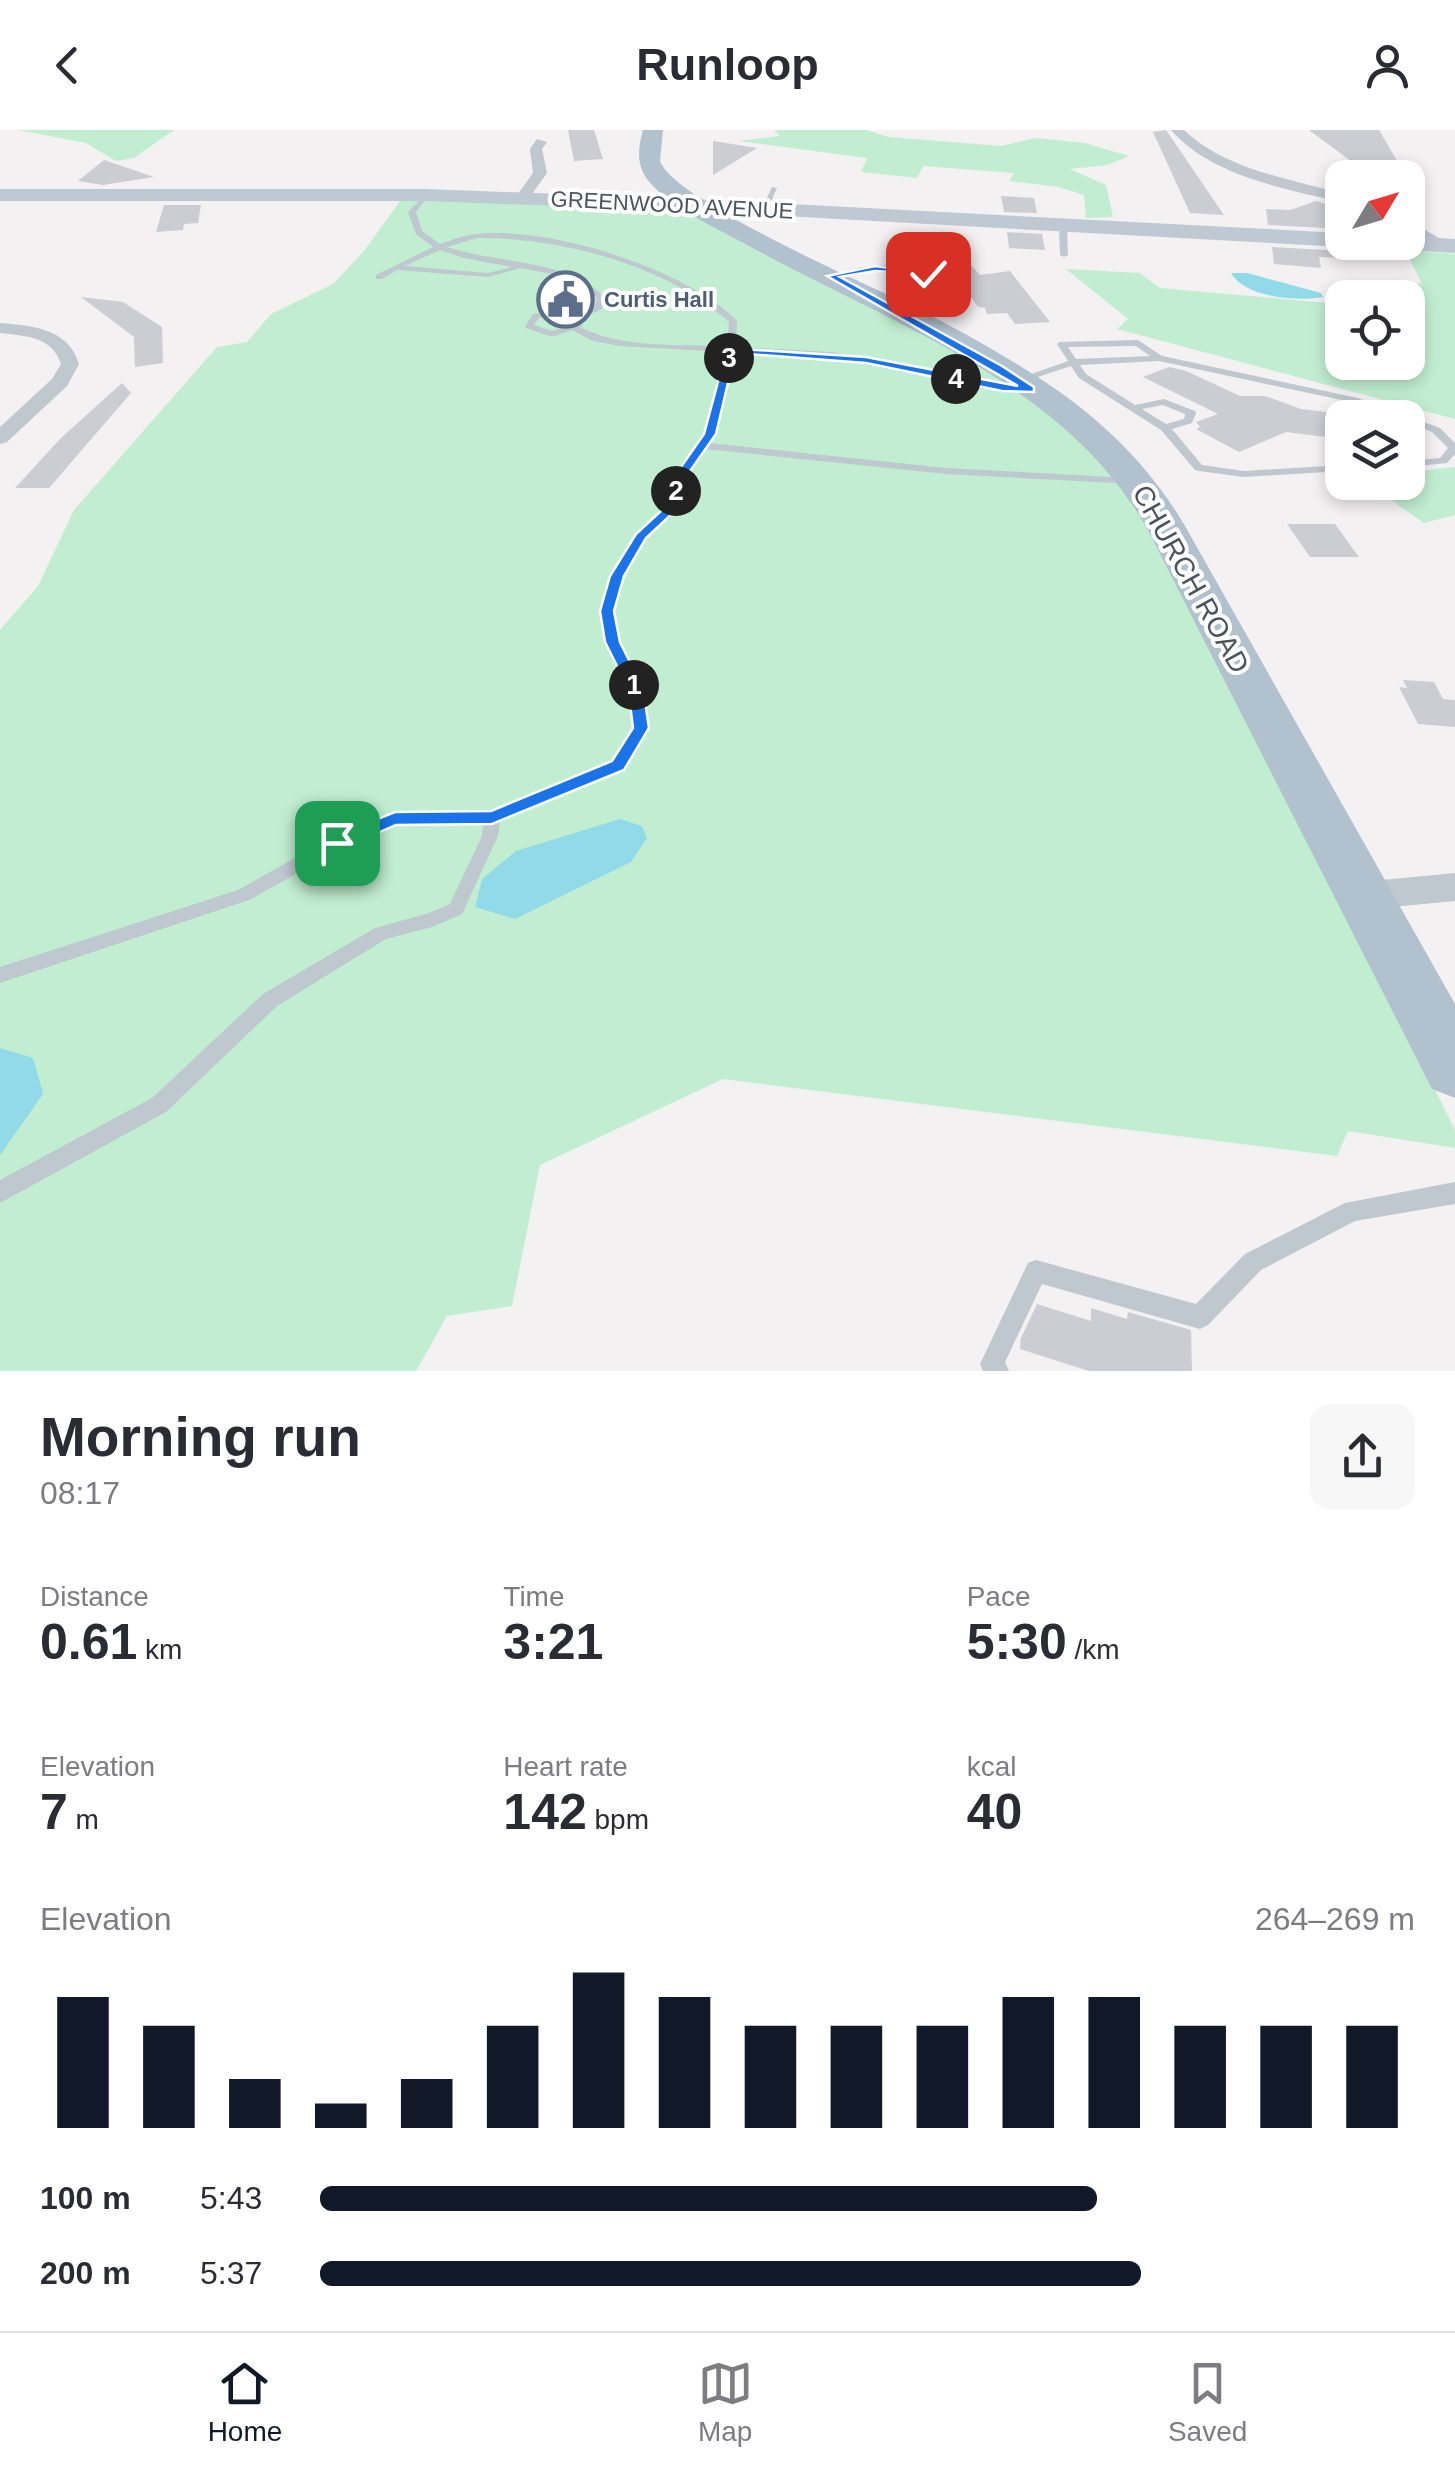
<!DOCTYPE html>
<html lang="en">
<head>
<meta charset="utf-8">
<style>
	body { margin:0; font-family:Arial,sans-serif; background:#f7f7f7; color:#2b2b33; height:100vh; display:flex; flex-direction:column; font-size:38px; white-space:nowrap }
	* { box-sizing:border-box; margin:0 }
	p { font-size:32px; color:#7c7c81 }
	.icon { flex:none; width:55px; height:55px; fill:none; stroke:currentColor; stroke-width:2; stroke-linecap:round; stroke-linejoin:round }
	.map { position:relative; height:1241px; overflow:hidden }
	.side { display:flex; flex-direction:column; background:#fff; flex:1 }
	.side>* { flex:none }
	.needle { width:65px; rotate:52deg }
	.buttons { position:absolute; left:1325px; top:30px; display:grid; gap:20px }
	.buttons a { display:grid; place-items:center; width:100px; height:100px; border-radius:20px; background:#fff; box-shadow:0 5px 15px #0003; font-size:50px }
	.pin { position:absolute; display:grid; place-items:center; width:85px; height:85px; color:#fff; margin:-42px; border-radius:20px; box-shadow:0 5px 15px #0006 }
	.km { position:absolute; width:50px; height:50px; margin:-25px; border-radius:50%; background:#222; color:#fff; font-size:28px; line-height:50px; text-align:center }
	.round { display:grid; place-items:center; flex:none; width:105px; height:105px; border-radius:20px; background:#f7f7f7 }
	.headline { display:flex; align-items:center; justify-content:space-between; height:170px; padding:0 40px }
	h1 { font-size:55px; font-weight:700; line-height:75px }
	.figures { display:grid; grid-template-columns:repeat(3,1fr); gap:15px; height:170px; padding:10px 40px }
	.figures div { display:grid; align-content:center }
	.figures b { font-size:50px; font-weight:700 }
	.figures small { font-size:28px; font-weight:400 }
	.figures p { font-size:28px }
	.chart { height:280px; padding:20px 40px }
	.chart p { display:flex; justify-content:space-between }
	.chart svg { width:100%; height:180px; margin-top:10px; stroke:#111827; stroke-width:6 }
	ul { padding:0 40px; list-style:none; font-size:32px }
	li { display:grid; grid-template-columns:160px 120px 1fr; align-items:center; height:75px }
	li i { height:25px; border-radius:12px; background:#111827 }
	header { display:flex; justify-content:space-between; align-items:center; height:130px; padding:0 40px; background:#fff; font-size:45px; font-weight:700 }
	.dock { display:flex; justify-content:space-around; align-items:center; height:140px; border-top:2px solid #e1e1e2; background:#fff; font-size:28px; color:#7c7c81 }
	.dock a { display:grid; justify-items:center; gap:5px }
	.dock .on { color:#111827 }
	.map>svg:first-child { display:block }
	.green { fill:#c1eed1; fill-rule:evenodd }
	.water { fill:#90dae9 }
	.building { fill:#cbcdd3 }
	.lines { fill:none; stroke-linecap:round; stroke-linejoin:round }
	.service { fill:#bfc8cf; fill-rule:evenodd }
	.minor { fill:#bfc8cf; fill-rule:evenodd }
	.secondary { fill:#bfc9d3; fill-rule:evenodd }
	.primary { fill:#b1c1ce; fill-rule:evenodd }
	.route { fill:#1a73e8; stroke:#fff; stroke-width:2.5 }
	.labels { text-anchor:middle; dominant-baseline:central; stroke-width:8; stroke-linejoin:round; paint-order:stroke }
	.far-street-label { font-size:22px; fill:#49545d; stroke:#fff }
	.far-service-label { font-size:22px; font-weight:bold; fill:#4e5e75; stroke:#fff; text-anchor:start }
	.street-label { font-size:28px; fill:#49545d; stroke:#fff }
</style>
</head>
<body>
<header><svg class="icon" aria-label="back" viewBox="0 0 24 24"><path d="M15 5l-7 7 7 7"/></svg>Runloop<svg class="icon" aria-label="person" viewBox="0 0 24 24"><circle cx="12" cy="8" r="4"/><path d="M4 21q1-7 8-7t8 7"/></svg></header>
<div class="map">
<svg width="1455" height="1241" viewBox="0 0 1455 1241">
	<rect width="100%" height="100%" fill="#f3f1f1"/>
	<g class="green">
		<polygon points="18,0 174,0 134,28 116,31 86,13"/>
		<polygon points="774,0 866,0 889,7 1001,16 1035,8 1085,13 1129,26 1108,35 1070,39 1106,55 1113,87 1086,88 1084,65 1059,57 1009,51 1014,43 923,36 917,48 861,42 867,28 739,11 780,6"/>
		<polygon points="403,67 679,77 831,153 1001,248 1085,310 1155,396 1455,1000 1455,1018 1348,1001 1337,1026 723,949 540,1035 512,1176 447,1186 416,1241 0,1241 0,500 38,456 74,380 217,217 247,212 271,184 333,154 364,121"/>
		<path d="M1405 120 1455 124V289L1117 199 1128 189 1066 139 1140 143 1160 158 1341 174 1332 153 1422 154ZM1342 168H1408V232H1342Z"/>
		<polygon points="1455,337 1455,385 1424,393 1367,353 1408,352 1408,342"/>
	</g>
	<g class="water">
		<path d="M1231 143H1247L1321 163 1323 167C1297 172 1244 167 1231 143Z"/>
		<polygon points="620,689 642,696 647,708 631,732 515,789 475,777 482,749 516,721"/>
		<polygon points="0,918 33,928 43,964 0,1025"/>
	</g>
	<g class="building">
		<polygon points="568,0 594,0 603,29 574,31"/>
		<polygon points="1166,0 1224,85 1190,83 1153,2"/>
		<polygon points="1309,0 1379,0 1400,36 1359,37"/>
		<polygon points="713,11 757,18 713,45"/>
		<polygon points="104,30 154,47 103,55 78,51"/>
		<polygon points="1001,66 1034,68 1037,83 1004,82"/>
		<polygon points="1316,71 1342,79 1342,99 1268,95 1266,79 1290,80"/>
		<polygon points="164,75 201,75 198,93 184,94 183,100 156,102"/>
		<polygon points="1007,102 1042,104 1045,120 1009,118"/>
		<polygon points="947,108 980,145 1010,141 1050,192 1015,194 1007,183 987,184 985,178 978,177 936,117"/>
		<polygon points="1272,117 1342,121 1342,128 1319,127 1321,138 1274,134"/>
		<polygon points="81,167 123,172 162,197 163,233 135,237 134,207"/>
		<polygon points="1169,237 1186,241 1240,266 1265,266 1301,279 1342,284 1342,309 1286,302 1239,322 1196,299 1200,297 1196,292 1218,284 1143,247"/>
		<polygon points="122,253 131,263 49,358 15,358 61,308"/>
		<polygon points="1287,394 1335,394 1359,427 1310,427"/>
		<polygon points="1403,550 1434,552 1443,569 1455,570 1455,597 1418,594 1399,557 1407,558"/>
		<polygon points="1037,1174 1091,1191 1091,1178 1127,1189 1128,1182 1191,1200 1192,1241 1089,1241 1020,1219 1021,1208"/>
	</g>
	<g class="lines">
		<g class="service">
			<polygon points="772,57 777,58 767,81 761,81"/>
			<path d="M426 63 429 65 416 82 422 101 440 114C452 110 464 105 477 104 549 96 687 139 737 191L736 217 832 222 1001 255 1028 256 1033 259 1028 262 1001 261 832 228 735 222 715 304 709 313 946 338 1132 348 1138 351 1132 354 946 344 705 319 688 344 674 382 645 408 623 446 613 481 619 512 643 558 648 598 623 640 500 692 498 706 462 784 432 797 386 809 277 876 166 982 0 1073V1050L152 968 263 864 375 798 429 783 450 774 482 706 483 694 396 695 343 718 249 770 0 853V837L238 760 331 708 389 685 491 682 613 632 634 598 629 558 605 512 601 481 611 446 634 406 663 381 676 344 705 304 726 222 620 216 593 211 572 200 552 207 526 198 525 196 533 184 558 179 576 184 595 176 597 168 581 155 556 145 521 138 488 147 397 140 382 149H376V145L433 117 416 104 408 82ZM477 108C559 107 667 135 729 192L727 216C679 214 623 219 580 197L582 195V188L602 179 605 167C564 128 498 134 447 117ZM440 120 464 128 512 137 488 143 405 136ZM558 185 573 189V194L552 201 534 195 539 188Z"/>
			<polygon points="1063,95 1067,97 1068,125 1064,127 1060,125 1059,97"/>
			<path d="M892 135C916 138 933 144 949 162L942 164C912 132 870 139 831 148L827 146 861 137Z"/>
			<path d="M1138 210 1162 226 1358 268 1440 298 1455 313V324L1447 333 1408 337V331L1440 328 1448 318 1432 302 1408 292V288H1396L1351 272 1159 231 1080 235 1086 244 1135 275 1164 269 1195 281 1196 283 1192 293 1172 299 1202 335 1244 341 1342 335V341L1244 347 1199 341 1195 340 1161 300 1079 248 1071 236 1017 254 1012 251 1068 231 1057 214 1059 212ZM1136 216 1150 226 1076 229 1068 217ZM1163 275 1185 284 1184 289 1166 294 1142 279Z"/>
			<polygon points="1455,1052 1455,1074 1355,1091 1261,1140 1208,1195 1200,1199 1042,1154 1005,1232 1009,1241 983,1241 980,1234 1028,1133 1036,1130 1196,1174 1245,1124 1345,1073"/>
		</g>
		<g class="minor">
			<path d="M1171 0H1184C1226 40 1288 48 1342 64V72C1285 59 1211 46 1171 0Z"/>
			<polygon points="537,9 547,12 542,19 547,43 527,71 517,71 515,68 533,43 530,19"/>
			<polygon points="1408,89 1445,112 1445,118 1435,118 1408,99"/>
			<path d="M0 193C33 196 68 198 79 234L67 256 7 312 0 314V297L52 249 61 234C52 206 25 206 0 203Z"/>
			<polygon points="1455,743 1455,771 1361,780 1349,776 1344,766 1349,756 1361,752"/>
		</g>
		<g class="secondary">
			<polygon points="0,59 426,59 693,69 1342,103 1342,112 1352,112 1342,117 693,81 426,71 0,71"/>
			<polygon points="1408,106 1455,109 1455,123 1387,119 1376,112 1408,112"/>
		</g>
		<path class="primary" d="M643 0H663L660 31C673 70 870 156 916 178 957 199 997 221 1036 246 1097 285 1148 333 1185 396L1455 874V968L1432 959 1152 408C1075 259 903 199 764 124 731 105 679 83 653 56 636 39 637 22 643 0Z"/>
	</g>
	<polygon class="route" points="875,136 932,144 875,141 840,147 1002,236 1034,257 1034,262 1002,261 866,233 735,223 716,304 688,344 674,382 646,408 624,446 614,481 620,512 643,558 649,598 624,640 492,694 396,695 343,718 330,718 330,708 395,682 491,681 612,631 633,598 628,558 605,512 600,481 610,446 636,404 662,380 676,344 704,304 727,218 866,227 1018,256 827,146"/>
	<defs>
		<symbol id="civic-ring" viewBox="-11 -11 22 22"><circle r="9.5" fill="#fff" stroke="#5c6f8a" stroke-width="1.5"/><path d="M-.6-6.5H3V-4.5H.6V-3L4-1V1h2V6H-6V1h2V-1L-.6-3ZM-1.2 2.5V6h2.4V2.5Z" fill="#5c6f8a"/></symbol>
	</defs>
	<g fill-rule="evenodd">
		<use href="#civic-ring" x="534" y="138" width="63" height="63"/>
	</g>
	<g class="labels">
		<g class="far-street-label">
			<text transform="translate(672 75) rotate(3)">GREENWOOD AVENUE</text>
		</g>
		<g class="far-service-label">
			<text x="604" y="169">Curtis Hall</text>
		</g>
		<g class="street-label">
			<text transform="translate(1191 449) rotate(61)">CHURCH ROAD</text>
		</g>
	</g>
</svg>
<div class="buttons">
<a><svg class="needle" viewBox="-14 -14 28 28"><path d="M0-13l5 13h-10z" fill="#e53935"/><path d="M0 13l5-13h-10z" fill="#7c7c81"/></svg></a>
<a><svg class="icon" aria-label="locate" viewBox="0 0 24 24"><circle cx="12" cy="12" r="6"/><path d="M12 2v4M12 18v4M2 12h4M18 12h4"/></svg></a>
<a><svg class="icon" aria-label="layers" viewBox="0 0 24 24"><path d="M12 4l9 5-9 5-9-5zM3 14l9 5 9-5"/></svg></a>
</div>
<div class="pin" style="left:337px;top:713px;background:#1e9e55"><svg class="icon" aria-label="arrive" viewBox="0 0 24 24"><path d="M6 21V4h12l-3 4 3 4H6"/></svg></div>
<div class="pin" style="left:928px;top:144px;background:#d93025"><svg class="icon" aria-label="check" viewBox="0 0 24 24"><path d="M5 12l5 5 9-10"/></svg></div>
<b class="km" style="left:634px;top:555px">1</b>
<b class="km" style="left:676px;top:361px">2</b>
<b class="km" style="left:729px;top:228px">3</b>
<b class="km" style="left:956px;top:249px">4</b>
</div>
<section class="side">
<div class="headline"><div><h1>Morning run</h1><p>08:17</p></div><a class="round"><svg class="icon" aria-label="share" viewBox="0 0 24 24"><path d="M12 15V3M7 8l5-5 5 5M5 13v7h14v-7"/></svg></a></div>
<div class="figures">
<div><p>Distance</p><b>0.61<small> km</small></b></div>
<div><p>Time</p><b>3:21</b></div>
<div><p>Pace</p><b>5:30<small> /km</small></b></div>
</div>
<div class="figures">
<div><p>Elevation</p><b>7<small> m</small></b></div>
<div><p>Heart rate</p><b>142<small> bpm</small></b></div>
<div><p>kcal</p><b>40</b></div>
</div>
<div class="chart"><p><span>Elevation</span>264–269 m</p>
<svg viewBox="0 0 160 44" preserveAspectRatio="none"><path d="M5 44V12M15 44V19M25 44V32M35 44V38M45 44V32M55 44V19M65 44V6M75 44V12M85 44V19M95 44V19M105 44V19M115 44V12M125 44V12M135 44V19M145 44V19M155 44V19"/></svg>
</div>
<ul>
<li><b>100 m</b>5:43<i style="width:71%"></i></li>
<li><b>200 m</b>5:37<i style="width:75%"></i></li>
</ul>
</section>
<nav class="dock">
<a class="on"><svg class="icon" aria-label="home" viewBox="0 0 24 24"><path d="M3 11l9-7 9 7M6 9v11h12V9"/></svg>Home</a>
<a><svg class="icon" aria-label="map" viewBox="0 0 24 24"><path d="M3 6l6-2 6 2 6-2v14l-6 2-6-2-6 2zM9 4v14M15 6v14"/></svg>Map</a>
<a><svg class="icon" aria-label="saved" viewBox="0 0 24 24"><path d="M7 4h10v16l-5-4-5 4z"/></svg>Saved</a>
</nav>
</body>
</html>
